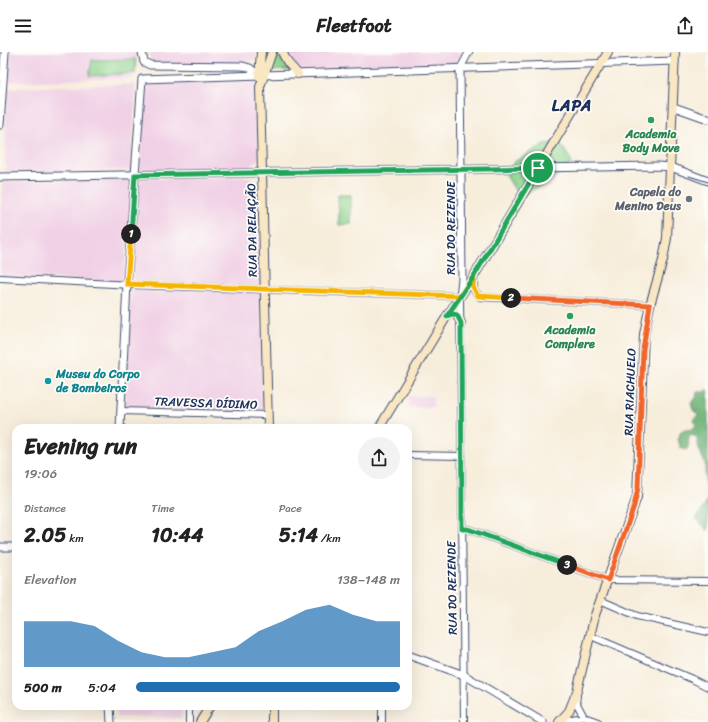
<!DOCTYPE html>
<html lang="en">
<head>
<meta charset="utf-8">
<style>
	body { margin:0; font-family:Sriracha,sans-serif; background:#f2f2f2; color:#222; height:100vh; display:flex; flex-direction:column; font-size:15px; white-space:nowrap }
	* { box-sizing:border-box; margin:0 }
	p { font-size:13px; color:#767676 }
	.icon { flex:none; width:22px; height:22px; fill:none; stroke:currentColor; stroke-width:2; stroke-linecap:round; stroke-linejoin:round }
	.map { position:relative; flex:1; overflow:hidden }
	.panel { position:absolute; left:12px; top:372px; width:400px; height:286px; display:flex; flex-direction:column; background:#fff; border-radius:12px; box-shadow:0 4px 16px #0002 }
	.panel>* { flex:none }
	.pin { position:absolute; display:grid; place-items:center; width:34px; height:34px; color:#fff; margin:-17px; border:2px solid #fff; border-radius:50%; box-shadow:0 1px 4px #0007 }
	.km { position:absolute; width:20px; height:20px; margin:-10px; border-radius:50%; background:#222; color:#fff; font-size:11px; line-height:20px; text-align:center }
	.round { display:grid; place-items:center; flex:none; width:42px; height:42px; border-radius:21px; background:#f2f2f2 }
	.headline { display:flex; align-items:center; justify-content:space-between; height:68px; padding:0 12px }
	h1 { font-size:22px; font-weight:700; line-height:30px }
	.stats { display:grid; grid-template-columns:repeat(3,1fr); gap:6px; height:68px; padding:4px 12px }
	.stats div { display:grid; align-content:center }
	.stats b { font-size:20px; font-weight:700 }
	.stats small { font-size:11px; font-weight:400 }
	.stats p { font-size:11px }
	.chart { height:112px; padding:8px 12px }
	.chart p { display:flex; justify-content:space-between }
	.chart svg { width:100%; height:72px; margin-top:4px; fill:#1f6fb2; opacity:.7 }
	ul { padding:0 12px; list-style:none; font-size:13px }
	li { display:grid; grid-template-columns:64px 48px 1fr; align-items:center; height:30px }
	li i { height:10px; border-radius:5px; background:#1f6fb2 }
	header { display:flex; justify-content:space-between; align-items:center; height:52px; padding:0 12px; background:#fff; font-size:18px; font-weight:700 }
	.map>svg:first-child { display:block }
	.built { fill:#f0d0e5 }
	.green { fill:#8cd28c; stroke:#548075 }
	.forest { fill:#71b478; stroke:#46726b }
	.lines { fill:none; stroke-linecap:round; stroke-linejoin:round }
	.minor-casing { stroke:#3c4c71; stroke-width:8 }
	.tertiary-casing { stroke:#3c4c71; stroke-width:9 }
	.secondary-casing { stroke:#3c4c71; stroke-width:10 }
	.minor { stroke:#fff; stroke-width:6 }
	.tertiary { stroke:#fff; stroke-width:7 }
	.secondary { stroke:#f9e7c3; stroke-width:8 }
	.tram { stroke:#1b2f5e; stroke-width:1 }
	.split-1-casing { stroke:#fff; stroke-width:8 }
	.split-2-casing { stroke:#fff; stroke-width:8 }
	.split-3-casing { stroke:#fff; stroke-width:8 }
	.split-4-casing { stroke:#fff; stroke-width:8 }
	.split-1 { stroke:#22a559; stroke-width:5 }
	.split-2 { stroke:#f5b400; stroke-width:5 }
	.split-3 { stroke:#f0652b; stroke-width:5 }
	.split-4 { stroke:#22a559; stroke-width:5 }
	.leisure-dot { fill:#2e9e5b; stroke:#fdfcf7; stroke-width:1.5 }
	.worship-dot { fill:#6b7280; stroke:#fdfcf7; stroke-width:1.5 }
	.culture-dot { fill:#0f9aa8; stroke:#fdfcf7; stroke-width:1.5 }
	.labels { text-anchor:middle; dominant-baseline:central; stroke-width:3.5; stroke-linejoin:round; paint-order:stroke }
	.leisure-label { font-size:12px; font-weight:bold; fill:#27864d; stroke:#fdfcf7 }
	.worship-label { font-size:12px; font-weight:bold; fill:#5b616d; stroke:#fdfcf7; text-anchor:end }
	.street-label { font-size:12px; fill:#1b2f5e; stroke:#fdfcf7 }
	.culture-label { font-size:12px; font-weight:bold; fill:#0d838f; stroke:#fdfcf7; text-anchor:start }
	.district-label { font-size:16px; font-weight:bold; letter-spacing:1px; fill:#1b2f5e; stroke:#fdfcf7 }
</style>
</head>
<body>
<header><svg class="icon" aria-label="menu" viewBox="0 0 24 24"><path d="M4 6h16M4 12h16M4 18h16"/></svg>Fleetfoot<svg class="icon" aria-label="share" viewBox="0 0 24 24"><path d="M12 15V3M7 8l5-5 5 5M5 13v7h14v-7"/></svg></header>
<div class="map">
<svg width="708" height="670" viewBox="0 0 708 670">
	<rect width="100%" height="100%" fill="#fdfcf7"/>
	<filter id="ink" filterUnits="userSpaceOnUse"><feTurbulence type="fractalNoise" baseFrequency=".025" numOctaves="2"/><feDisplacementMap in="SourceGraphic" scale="8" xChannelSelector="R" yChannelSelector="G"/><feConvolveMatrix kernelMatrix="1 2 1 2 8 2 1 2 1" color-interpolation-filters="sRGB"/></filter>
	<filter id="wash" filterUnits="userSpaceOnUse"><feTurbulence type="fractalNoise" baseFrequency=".012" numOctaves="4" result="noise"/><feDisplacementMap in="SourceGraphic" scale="16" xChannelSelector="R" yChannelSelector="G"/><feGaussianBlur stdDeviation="0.9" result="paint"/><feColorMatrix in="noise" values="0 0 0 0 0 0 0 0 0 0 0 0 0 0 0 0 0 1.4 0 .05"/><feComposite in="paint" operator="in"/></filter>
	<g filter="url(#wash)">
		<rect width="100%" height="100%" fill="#f7eddb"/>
		<g class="built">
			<polygon points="9,0 140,0 136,7 135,23 132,26 12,30 8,26"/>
			<polygon points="150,0 257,0 254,8 249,10 155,14 150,10"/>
			<polygon points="284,0 464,0 453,14 300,19"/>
			<polygon points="252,26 257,30 259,106 248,116 140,118 146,31"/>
			<polygon points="136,32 131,118 9,120 5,118 7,39 10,36"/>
			<polygon points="249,125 259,134 261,234 133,231 139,127"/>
			<polygon points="129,127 131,129 124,230 0,224 0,174 2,133 4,130"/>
			<polygon points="133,236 261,240 263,361 125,356 131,238"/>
			<polygon points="408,344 433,344 433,355 409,355"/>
			<polygon points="116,654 182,654 182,666 117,665"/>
		</g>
		<g class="green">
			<polygon points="273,0 277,0 282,9 290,18 267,19"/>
			<polygon points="136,7 135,21 89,24 92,8"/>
			<path d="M559 90 571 108V111C559 125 541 134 525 142L515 138 506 123 514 110 544 92Z"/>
			<polygon points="338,143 351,143 351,172 339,173"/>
		</g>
		<g class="forest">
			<polygon points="708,337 708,435 705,432 705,411 699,397 697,386 692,383 689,385 688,395 686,398 681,396 678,388 681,379 692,377 696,373 694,368 698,363 693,358 691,351 696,346 697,340 705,340"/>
			<path d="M708 447V479L696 467C699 459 705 456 708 447Z"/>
		</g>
	</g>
	<g filter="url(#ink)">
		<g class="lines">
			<defs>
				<g id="minor">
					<polyline points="460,17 469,0"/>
					<polyline points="474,225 474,238 480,245 650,253"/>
					<polyline points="0,226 132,233 460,244 464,670"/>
					<polyline points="121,359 267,363"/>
					<polyline points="408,403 462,404"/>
					<polyline points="462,477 468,477 608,528 708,529"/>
					<polyline points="600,548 637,564 708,580"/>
					<polyline points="591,584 692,627 708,635"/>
					<polyline points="577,644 576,650 584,665"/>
					<polyline points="560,669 584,665 598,670"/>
					<polyline points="189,670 189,654"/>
					<polyline points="382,670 382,654"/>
				</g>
				<g id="tertiary">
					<polyline points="142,0 144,10 150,13 243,14 250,16 259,24"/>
					<polyline points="460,17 462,227 460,244"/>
					<polyline points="674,55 708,67"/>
					<polyline points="0,73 5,0"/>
					<polyline points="0,125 658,114 671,115 708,129"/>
					<polyline points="120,376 127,232 142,27 675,9"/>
					<polyline points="0,495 16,495"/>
					<polyline points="408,603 464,623 543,670"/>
					<polyline points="110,654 111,670"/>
				</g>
				<g id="secondary">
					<polyline points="282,0 288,11 298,22"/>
					<polyline points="259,24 261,0"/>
					<polyline points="447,264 453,262 457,263 461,271"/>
					<polyline points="268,376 260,35 272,0"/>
					<polyline points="379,376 447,264 474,224 608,0"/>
					<polyline points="272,654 272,670"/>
					<polyline points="200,670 210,654"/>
					<polyline points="559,670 569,659 577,639 595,563 637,445 644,282 650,253 663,208 667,186 675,0"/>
				</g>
			</defs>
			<use href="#minor" class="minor-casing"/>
			<use href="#tertiary" class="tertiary-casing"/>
			<use href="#secondary" class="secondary-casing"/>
			<use href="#minor" class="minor"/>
			<use href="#tertiary" class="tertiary"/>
			<use href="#secondary" class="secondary"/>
			<polyline class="tram" points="689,124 708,130"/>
		</g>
	</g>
	<g class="lines" filter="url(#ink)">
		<defs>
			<polyline id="split-1" points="131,182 135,123 538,116"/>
			<polyline id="split-2" points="131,182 127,232 460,244 474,224 473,235 478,244 511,246"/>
			<polyline id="split-3" points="511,246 650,253 643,297 638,436 634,454 608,528 567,513"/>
			<polyline id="split-4" points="538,116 474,224 447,264 453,262 457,263 461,271 462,477 468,477 567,513"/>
		</defs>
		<use href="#split-1" class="split-1-casing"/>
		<use href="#split-2" class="split-2-casing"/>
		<use href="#split-3" class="split-3-casing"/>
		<use href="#split-4" class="split-4-casing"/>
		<use href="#split-1" class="split-1"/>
		<use href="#split-2" class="split-2"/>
		<use href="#split-3" class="split-3"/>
		<use href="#split-4" class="split-4"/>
	</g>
	<g class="leisure-dot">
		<circle cx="651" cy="68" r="4"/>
		<circle cx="570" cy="264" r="4"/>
	</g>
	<circle class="worship-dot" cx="689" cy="147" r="4"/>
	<circle class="culture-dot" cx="48" cy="329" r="4"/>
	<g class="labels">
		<g class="leisure-label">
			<text x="651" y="82">Academia<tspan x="651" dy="14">Body Move</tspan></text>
			<text x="570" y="278">Academia<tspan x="570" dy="14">Complere</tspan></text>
		</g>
		<g class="worship-label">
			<text x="681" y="140">Capela do<tspan x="681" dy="14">Menino Deus</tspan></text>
		</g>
		<g class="street-label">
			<text transform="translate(451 176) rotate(-90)">RUA DO REZENDE</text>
			<text transform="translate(252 178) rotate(-91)">RUA DA RELAÇÃO</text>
			<text transform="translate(630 340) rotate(-88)">RUA RIACHUELO</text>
			<text transform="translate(206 351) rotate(2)">TRAVESSA DÍDIMO</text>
			<text transform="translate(452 536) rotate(-91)">RUA DO REZENDE</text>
		</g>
		<g class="culture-label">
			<text x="56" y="322">Museu do Corpo<tspan x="56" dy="14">de Bombeiros</tspan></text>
		</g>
		<g class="district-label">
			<text x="572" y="53">LAPA</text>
		</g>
	</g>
</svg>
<div class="pin" style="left:538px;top:116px;background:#1e9e55"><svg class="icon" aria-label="arrive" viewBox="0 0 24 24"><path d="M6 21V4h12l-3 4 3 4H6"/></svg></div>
<b class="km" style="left:131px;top:182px">1</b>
<b class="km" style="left:511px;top:246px">2</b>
<b class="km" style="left:567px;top:513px">3</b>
<section class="panel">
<div class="headline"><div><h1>Evening run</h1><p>19:06</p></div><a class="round"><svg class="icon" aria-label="share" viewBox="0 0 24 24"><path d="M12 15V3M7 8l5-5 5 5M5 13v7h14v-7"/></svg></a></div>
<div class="stats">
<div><p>Distance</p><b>2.05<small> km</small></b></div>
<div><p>Time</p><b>10:44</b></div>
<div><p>Pace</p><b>5:14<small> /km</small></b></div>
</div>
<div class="chart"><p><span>Elevation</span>138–148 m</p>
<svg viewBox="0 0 160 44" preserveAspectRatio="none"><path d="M0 44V16L10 16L20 16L30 19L40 28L50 35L60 38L70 38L80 35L90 32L100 22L110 16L120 9L130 6L140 12L150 16L160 16V44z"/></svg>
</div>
<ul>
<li><b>500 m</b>5:04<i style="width:100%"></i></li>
</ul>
</section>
</div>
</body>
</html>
